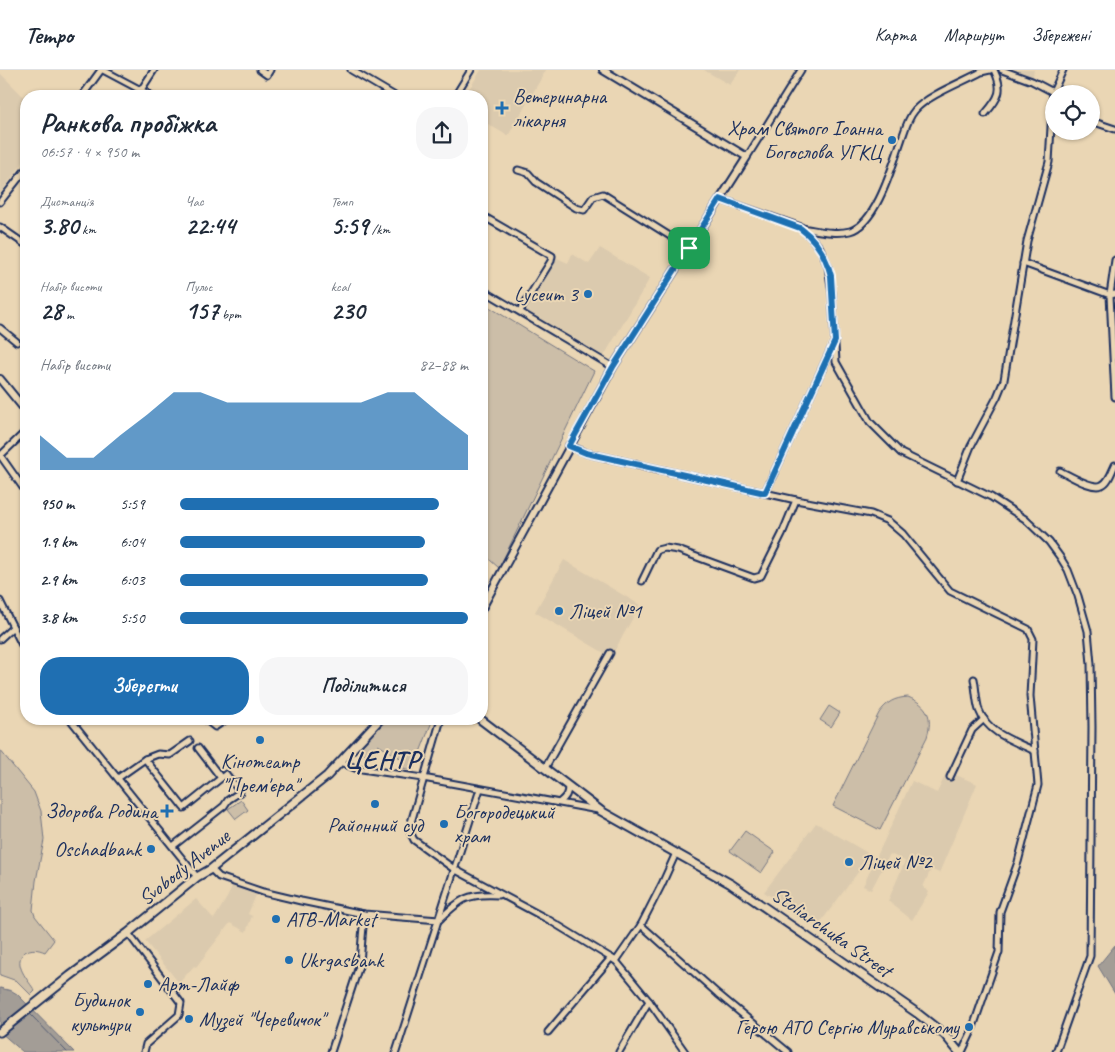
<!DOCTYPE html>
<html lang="uk">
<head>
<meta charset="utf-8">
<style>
	body { margin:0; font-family:Caveat,sans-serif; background:#f6f6f7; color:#1f2937; height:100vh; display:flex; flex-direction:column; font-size:19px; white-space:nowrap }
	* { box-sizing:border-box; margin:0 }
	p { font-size:16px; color:#747a83 }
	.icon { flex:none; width:28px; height:28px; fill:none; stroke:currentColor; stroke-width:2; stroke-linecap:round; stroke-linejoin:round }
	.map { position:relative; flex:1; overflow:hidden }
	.details { position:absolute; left:20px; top:20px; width:468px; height:635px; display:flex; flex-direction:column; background:#fff; border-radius:20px; box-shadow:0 1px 4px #0004 }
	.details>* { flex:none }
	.tools { position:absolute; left:1045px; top:15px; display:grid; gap:10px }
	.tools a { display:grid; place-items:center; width:55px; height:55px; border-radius:50%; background:#fff; box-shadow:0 1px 4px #0004; font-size:25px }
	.pin { position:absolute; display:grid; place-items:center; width:42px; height:42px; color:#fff; margin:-21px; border-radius:10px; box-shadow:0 2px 8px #0006 }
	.round { display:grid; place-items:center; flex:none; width:52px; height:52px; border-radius:20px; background:#f6f6f7 }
	.headline { display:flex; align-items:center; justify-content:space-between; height:85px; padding:0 20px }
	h1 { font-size:28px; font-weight:700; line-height:38px }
	.metrics { display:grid; grid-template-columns:repeat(3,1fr); gap:8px; height:85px; padding:5px 20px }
	.metrics div { display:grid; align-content:center }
	.metrics b { font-size:25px; font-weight:700 }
	.metrics small { font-size:14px; font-weight:400 }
	.metrics p { font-size:14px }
	.chart { height:140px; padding:10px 20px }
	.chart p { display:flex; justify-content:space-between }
	.chart svg { width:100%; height:90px; margin-top:5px; fill:#1f6fb2; opacity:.7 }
	.cta { display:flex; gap:10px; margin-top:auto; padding:10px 20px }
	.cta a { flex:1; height:58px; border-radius:20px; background:#1f6fb2; color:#fff; font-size:20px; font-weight:700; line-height:58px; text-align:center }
	.cta a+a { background:#f6f6f7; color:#1f2937 }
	ul { padding:0 20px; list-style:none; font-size:16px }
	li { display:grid; grid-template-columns:80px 60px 1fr; align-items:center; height:38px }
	li i { height:12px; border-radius:6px; background:#1f6fb2 }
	header { display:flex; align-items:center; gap:30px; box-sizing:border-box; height:70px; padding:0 25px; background:#fff; border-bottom:1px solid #e0e1e3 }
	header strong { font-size:24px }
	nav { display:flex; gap:28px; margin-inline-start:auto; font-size:18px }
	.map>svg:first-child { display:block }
	.built { fill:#dbcaae }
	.green { fill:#ccbea8; stroke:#747683 }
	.water { fill:#a39d96; stroke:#6d7180 }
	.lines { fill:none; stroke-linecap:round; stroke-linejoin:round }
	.shore { stroke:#515b74; stroke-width:1 }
	.minor-casing { stroke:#1b2f5e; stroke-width:9 }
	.tertiary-casing { stroke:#1b2f5e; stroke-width:10 }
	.secondary-casing { stroke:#1b2f5e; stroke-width:11 }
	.minor { stroke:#ead6b4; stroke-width:5 }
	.tertiary { stroke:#ead6b4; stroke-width:6 }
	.secondary { stroke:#ead6b4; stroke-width:7 }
	.route-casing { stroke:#fff; stroke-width:10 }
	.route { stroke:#1f6fb2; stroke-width:6 }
	.poi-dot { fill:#1f6fb2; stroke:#ead6b4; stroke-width:2 }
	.labels { text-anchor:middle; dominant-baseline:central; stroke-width:4; stroke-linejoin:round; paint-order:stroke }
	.poi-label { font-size:21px; fill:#1b2f5e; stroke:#ead6b4; text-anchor:start }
	.street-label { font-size:21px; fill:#1b2f5e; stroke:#ead6b4 }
	.district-label { font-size:26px; font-weight:bold; letter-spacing:1px; fill:#1b2f5e; stroke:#ead6b4 }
</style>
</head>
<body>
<header>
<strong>Tempo</strong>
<nav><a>Карта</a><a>Маршрут</a><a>Збережені</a></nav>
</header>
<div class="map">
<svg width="1115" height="982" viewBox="0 0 1115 982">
	<rect width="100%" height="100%" fill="#ead6b4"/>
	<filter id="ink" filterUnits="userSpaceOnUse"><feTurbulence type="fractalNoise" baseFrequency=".02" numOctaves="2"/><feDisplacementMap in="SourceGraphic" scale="10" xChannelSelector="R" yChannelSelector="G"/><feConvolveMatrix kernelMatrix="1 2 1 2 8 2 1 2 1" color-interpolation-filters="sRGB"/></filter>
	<g filter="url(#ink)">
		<g class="built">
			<polygon points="481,0 546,0 508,66 481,50 481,26 465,26"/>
			<polygon points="704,0 740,0 730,15"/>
			<polygon points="1002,0 1034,0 1032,11"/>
			<polygon points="0,3 26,29 26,89 0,123"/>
			<polygon points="600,178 650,208 604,286 526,240 557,188 568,193 572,184 589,194"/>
			<polygon points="564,490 640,535 611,587 535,542"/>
			<polygon points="947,701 977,714 939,803 931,799 923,817 929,822 912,850 888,831 905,791 890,784 871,820 863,816 912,711 937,723"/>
			<polygon points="816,753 871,785 817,857 764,822"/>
			<polygon points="232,816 256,825 248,844 252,846 246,862 230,853 196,897 194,896 179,913 145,871 196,829 214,849 228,826"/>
		</g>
		<g class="green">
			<polygon points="481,232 594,301 499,498 481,482"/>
			<path d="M908 627C928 635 933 647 927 667L880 760 833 736 879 643C887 632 894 628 908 627Z"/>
			<polygon points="829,636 840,643 831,657 820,650"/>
			<polygon points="387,649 433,649 413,700 402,698 402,689 378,675 372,683 364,684 361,682 362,676"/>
			<path d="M0 680 34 722 41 741 44 770 36 811 33 840 35 846 54 870 45 882C38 879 31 878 25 882 11 893 29 911 35 921L31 925 17 911 0 905Z"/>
			<polygon points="241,730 248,740 236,749 228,739"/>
			<polygon points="745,761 775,782 761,803 730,781"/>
		</g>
		<g class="water">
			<polygon points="1115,875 1115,924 1098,896"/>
			<polygon points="0,918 12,921 17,924 74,982 23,982 0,962"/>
		</g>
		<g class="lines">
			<polyline class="shore" points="30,944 67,982"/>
			<defs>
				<g id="minor">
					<polyline points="103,0 152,26"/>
					<polyline points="260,0 267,5 270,0"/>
					<polyline points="351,0 395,26"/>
					<polyline points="1002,0 1032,11 1053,22"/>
					<polyline points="141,20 154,0"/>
					<polyline points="82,26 101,0"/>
					<polyline points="455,26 471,0"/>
					<path d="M985 44C999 28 1004 20 994 0"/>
					<polyline points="1091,51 1115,59"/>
					<polyline points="747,87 801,0"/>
					<polyline points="518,100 528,103 536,112 576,138 584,140 593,127 603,124 689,178"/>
					<polyline points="720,129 801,157 808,164 820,178 828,196 832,223 836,292 870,352 901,383 991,427 1025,449 1049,472 1060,487 1068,500 1078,526 1088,561 1091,594 1092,657 1090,886 1056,982"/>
					<polyline points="0,132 26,99"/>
					<polyline points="481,145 552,186 551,191 520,241"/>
					<polyline points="0,157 26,175"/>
					<path d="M801 158C817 160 834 165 850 161 876 154 892 97 900 74 904 63 907 49 915 40 928 25 963 12 981 2L990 0"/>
					<polyline points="1115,190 1110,225 1115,327"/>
					<polyline points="1023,193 1110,225 1115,224"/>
					<polyline points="481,219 613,297"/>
					<polyline points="0,258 17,272"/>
					<polyline points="569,375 586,383 796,430 782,464 761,506 754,508 678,480 665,478 657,480 642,511"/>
					<polyline points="0,385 26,422"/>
					<polyline points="0,386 26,361"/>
					<path d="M1060 401C1069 405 1092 420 1102 415 1109 412 1112 401 1115 395"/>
					<polyline points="957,411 971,376 997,327 1004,310 1027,171 1049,92 1053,22 1063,0"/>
					<polyline points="765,423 834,273"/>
					<polyline points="796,430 871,444 888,451 903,464 950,521 1028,559 1033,569 1030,626 1038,715 1018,792 1000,842 999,882 971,963 962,982"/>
					<polyline points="0,531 26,583"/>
					<polyline points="0,569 13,557"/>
					<path d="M974 609C976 619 976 631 979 640 988 664 1014 671 1035 681"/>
					<polyline points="70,649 197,807"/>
					<polyline points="205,649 215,657 227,649"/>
					<polyline points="441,649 410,756 411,764 414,770 454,799 549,850 616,891 649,931 685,982"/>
					<polyline points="198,678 221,708"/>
					<polyline points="145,689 184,738 226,704 240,722 228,730 224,736 173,776"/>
					<polyline points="341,692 355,698 423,708 598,740"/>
					<polyline points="545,698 610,583"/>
					<polyline points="950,707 972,660 984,649"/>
					<polyline points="118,708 145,689 158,684 170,685 190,671"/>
					<path d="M560 732C566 727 568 724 568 716"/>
					<path d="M211 799 219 807 263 822 301 831 364 844 439 850C461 829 467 823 498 825"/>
					<polyline points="641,855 718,924 788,982"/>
					<polyline points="128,863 181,933 179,945 146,974 144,982"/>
					<polyline points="616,891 641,855 662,814 676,783"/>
					<polyline points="548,962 611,888"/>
					<polyline points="331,982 360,893 364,844"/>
					<polyline points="396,982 480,719"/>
					<polyline points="619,982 649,931"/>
				</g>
				<g id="tertiary">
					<polyline points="0,309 26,341"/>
					<polyline points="481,540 613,297 747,87 603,0"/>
				</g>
				<g id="secondary">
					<polyline points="480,649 601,741 731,814 917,943 945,965 959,982"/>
					<polyline points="0,962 70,906 128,863 197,807 211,799 327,706 380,649"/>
				</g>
			</defs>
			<use href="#minor" class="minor-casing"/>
			<use href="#tertiary" class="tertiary-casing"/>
			<use href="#secondary" class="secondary-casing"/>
			<use href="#minor" class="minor"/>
			<use href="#tertiary" class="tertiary"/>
			<use href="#secondary" class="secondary"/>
		</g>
	</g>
	<g class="lines" filter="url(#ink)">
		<defs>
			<path id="route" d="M720 129 800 158C817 170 826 186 831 206L835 271 765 423 586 383 569 376 613 297Z"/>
		</defs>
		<use href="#route" class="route-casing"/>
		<use href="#route" class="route"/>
	</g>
	<g class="poi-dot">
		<path d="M499.5 30.5h5v5h5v5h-5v5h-5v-5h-5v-5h5z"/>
		<circle cx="892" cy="70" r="5"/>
		<circle cx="588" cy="224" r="5"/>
		<circle cx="559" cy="541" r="5"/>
		<circle cx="260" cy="670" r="5"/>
		<circle cx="375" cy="734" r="5"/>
		<path d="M164.5 733.5h5v5h5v5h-5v5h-5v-5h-5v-5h5z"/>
		<circle cx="444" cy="754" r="5"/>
		<circle cx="151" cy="779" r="5"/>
		<circle cx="849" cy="792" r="5"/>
		<circle cx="276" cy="849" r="5"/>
		<circle cx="289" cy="890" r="5"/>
		<circle cx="148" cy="914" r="5"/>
		<circle cx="140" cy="942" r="5"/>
		<circle cx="189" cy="949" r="5"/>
		<circle cx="969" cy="957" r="5"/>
	</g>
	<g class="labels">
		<g class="poi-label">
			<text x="513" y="26">Ветеринарна<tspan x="513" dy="24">лікарня</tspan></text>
			<text x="882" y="58" text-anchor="end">Храм Святого Іоанна<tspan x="882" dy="24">Богослова УГКЦ</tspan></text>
			<text x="578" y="224" text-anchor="end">Lyceum 3</text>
			<text x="569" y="541">Ліцей №1</text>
			<text x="260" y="691" text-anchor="middle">Кінотеатр<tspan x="260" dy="24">"Прем'єра"</tspan></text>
			<text x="157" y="741" text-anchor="end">Здорова Родина</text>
			<text x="454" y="742">Богородецький<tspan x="454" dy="24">храм</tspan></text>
			<text x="375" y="755" text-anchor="middle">Районний суд</text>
			<text x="141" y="779" text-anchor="end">Oschadbank</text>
			<text x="859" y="792">Ліцей №2</text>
			<text x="286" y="849">ATB-Market</text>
			<text x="299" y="890">Ukrgasbank</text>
			<text x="158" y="914">Арт-Лайф</text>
			<text x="130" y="930" text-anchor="end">Будинок<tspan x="130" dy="24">культури</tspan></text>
			<text x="199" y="949">Музей "Черевичок"</text>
			<text x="959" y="957" text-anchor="end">Герою АТО Сергію Муравському</text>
		</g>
		<g class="street-label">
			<text transform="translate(184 797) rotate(-38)">Svobody Avenue</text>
			<text transform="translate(832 862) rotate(35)">Stoliarchuka Street</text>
		</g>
		<g class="district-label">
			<text x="382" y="689">ЦЕНТР</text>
		</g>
	</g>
</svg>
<div class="tools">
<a><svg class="icon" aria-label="locate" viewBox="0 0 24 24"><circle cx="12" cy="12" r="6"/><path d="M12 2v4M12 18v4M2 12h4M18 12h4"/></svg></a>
</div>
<div class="pin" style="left:689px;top:178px;background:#1e9e55"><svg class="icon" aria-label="arrive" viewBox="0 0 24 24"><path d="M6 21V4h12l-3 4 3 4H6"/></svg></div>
<section class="details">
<div class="headline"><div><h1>Ранкова пробіжка</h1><p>06:57 · 4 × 950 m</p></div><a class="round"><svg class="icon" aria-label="share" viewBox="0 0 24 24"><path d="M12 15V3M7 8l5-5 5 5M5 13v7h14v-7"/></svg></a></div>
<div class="metrics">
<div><p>Дистанція</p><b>3.80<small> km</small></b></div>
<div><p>Час</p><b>22:44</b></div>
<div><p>Темп</p><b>5:59<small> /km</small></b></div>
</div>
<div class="metrics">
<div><p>Набір висоти</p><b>28<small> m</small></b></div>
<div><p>Пульс</p><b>157<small> bpm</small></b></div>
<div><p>kcal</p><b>230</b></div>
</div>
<div class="chart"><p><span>Набір висоти</span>82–88 m</p>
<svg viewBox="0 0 160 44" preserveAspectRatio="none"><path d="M0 44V27L10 38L20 38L30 27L40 17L50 6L60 6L70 11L80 11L90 11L100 11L110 11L120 11L130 6L140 6L150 17L160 27V44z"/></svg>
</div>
<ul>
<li><b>950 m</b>5:59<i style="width:90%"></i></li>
<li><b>1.9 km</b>6:04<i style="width:85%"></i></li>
<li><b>2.9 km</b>6:03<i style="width:86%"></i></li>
<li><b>3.8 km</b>5:50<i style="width:100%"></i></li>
</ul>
<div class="cta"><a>Зберегти</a><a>Поділитися</a></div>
</section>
</div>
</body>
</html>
